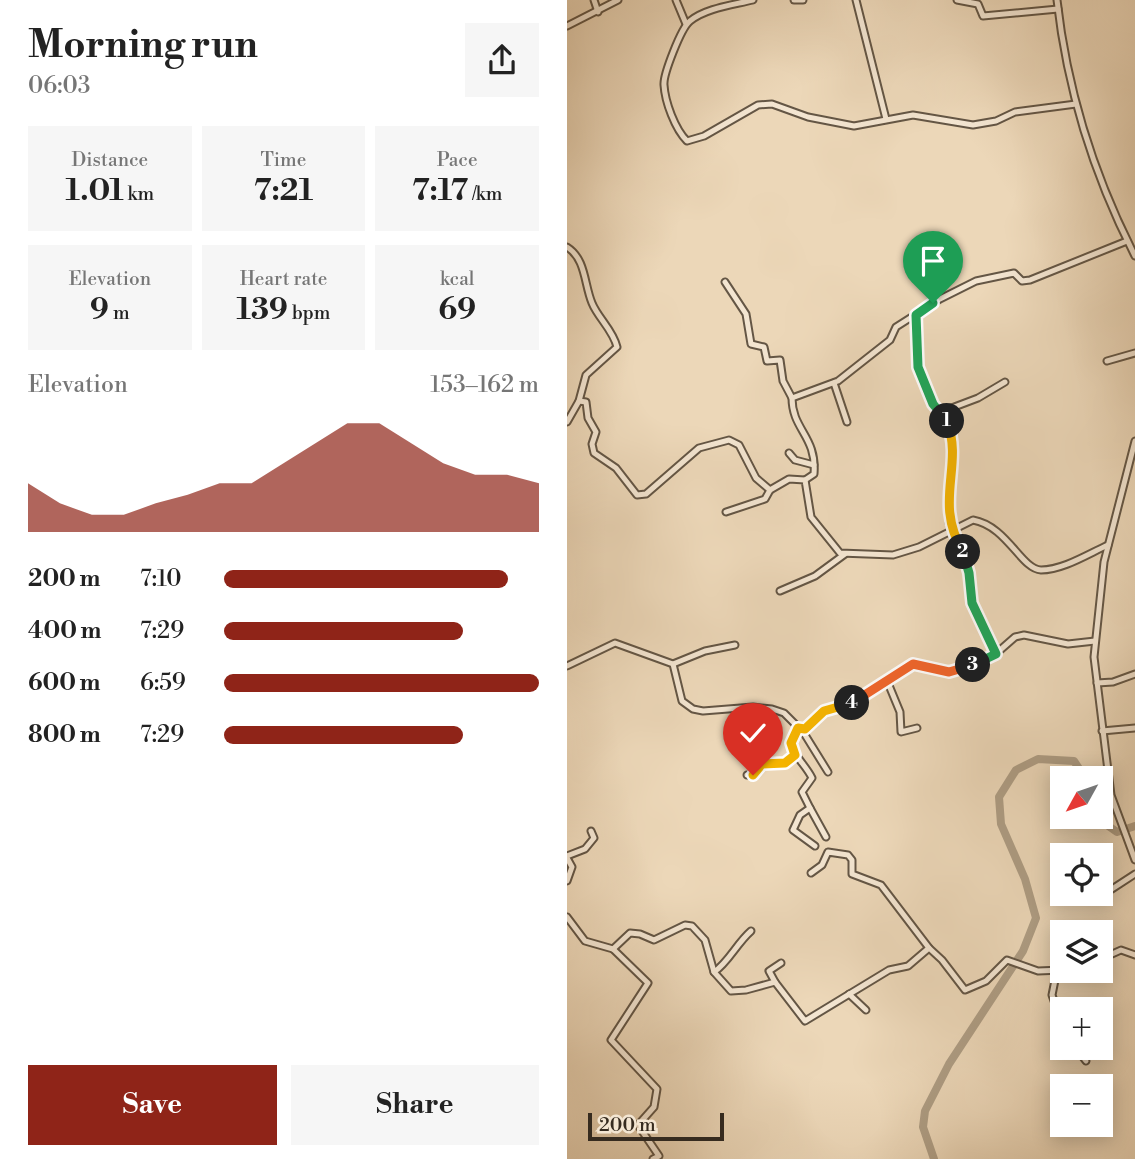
<!DOCTYPE html>
<html lang="en">
<head>
<meta charset="utf-8">
<style>
	body { margin:0; font-family:"Libre Bodoni",serif; background:#f6f6f6; color:#222; height:100vh; display:flex; flex-direction:column; font-size:26px; white-space:nowrap }
	* { box-sizing:border-box; margin:0 }
	p { font-size:23px; color:#767676 }
	.icon { flex:none; width:38px; height:38px; fill:none; stroke:currentColor; stroke-width:2; stroke-linecap:round; stroke-linejoin:round }
	.map { position:relative; flex:1; overflow:hidden }
	.panel { display:flex; flex-direction:column; background:#fff; width:567px }
	.panel>* { flex:none }
	.needle { width:46px; rotate:230deg }
	.buttons { position:absolute; left:483px; top:766px; display:grid; gap:14px }
	.buttons a { display:grid; place-items:center; width:63px; height:63px; border-radius:0px; background:#fff; box-shadow:0 4px 18px #0003; font-size:35px }
	.scale { position:absolute; left:21px; bottom:18px; width:136px; box-sizing:border-box; padding-left:7px; border:4px solid #362b1f; border-top:0; font-size:19px; line-height:24px; white-space:nowrap; color:#362b1f; -webkit-text-stroke:5px #f3e5d1; paint-order:stroke }
	.pin { position:absolute; display:grid; place-items:center; width:60px; height:60px; color:#fff; margin:-72px -30px; border-radius:50% 50% 50% 0; rotate:-45deg; box-shadow:0 0 7px #0007 }
	.pin .icon { rotate:45deg }
	.km { position:absolute; width:35px; height:35px; margin:-18px; border-radius:50%; background:#222; color:#fff; font-size:19px; line-height:35px; text-align:center }
	.round { display:grid; place-items:center; flex:none; width:74px; height:74px; border-radius:0px; background:#f6f6f6 }
	.overview { display:flex; align-items:center; justify-content:space-between; height:119px; padding:0 28px }
	h1 { font-size:38px; font-weight:700; line-height:52px }
	.figures { display:grid; grid-template-columns:repeat(3,1fr); gap:10px; height:119px; padding:7px 28px }
	.figures div { display:grid; align-content:center; border-radius:0px; background:#f6f6f6; text-align:center }
	.figures b { font-size:30px; font-weight:700 }
	.figures small { font-size:19px; font-weight:400 }
	.figures p { font-size:19px }
	.chart { height:196px; padding:14px 28px }
	.chart p { display:flex; justify-content:space-between }
	.chart svg { width:100%; height:126px; margin-top:7px; fill:#8f2418; opacity:.7 }
	.button { display:flex; gap:14px; margin-top:auto; padding:14px 28px }
	.button a { flex:1; height:80px; border-radius:0px; background:#8f2418; color:#fff; font-size:28px; font-weight:700; line-height:80px; text-align:center }
	.button a+a { background:#f6f6f6; color:#222 }
	ul { padding:0 28px; list-style:none; font-size:23px }
	li { display:grid; grid-template-columns:112px 84px 1fr; align-items:center; height:52px }
	li i { height:18px; border-radius:9px; background:#8f2418 }
	main { display:flex; flex:1; min-height:0 }
	.map>svg:first-child { display:block }
	.lines { fill:none; stroke-linecap:round; stroke-linejoin:round }
	.river { stroke:#ae9d84; stroke-width:8 }
	.minor-casing { stroke:#645645; stroke-width:9 }
	.minor { stroke:#f3e5d1; stroke-width:5 }
	.split-1-casing { stroke:#fff; stroke-width:14 }
	.split-2-casing { stroke:#fff; stroke-width:14 }
	.split-3-casing { stroke:#fff; stroke-width:14 }
	.split-4-casing { stroke:#fff; stroke-width:14 }
	.split-5-casing { stroke:#fff; stroke-width:14 }
	.split-1 { stroke:#22a559; stroke-width:9 }
	.split-2 { stroke:#f5b400; stroke-width:9 }
	.split-3 { stroke:#22a559; stroke-width:9 }
	.split-4 { stroke:#f0652b; stroke-width:9 }
	.split-5 { stroke:#f5b400; stroke-width:9 }
</style>
</head>
<body>
<main>
<section class="panel">
<div class="overview"><div><h1>Morning run</h1><p>06:03</p></div><a class="round"><svg class="icon" aria-label="share" viewBox="0 0 24 24"><path d="M12 15V3M7 8l5-5 5 5M5 13v7h14v-7"/></svg></a></div>
<div class="figures">
<div><p>Distance</p><b>1.01<small> km</small></b></div>
<div><p>Time</p><b>7:21</b></div>
<div><p>Pace</p><b>7:17<small> /km</small></b></div>
</div>
<div class="figures">
<div><p>Elevation</p><b>9<small> m</small></b></div>
<div><p>Heart rate</p><b>139<small> bpm</small></b></div>
<div><p>kcal</p><b>69</b></div>
</div>
<div class="chart"><p><span>Elevation</span>153–162 m</p>
<svg viewBox="0 0 160 44" preserveAspectRatio="none"><path d="M0 44V27L10 34L20 38L30 38L40 34L50 31L60 27L70 27L80 20L90 13L100 6L110 6L120 13L130 20L140 24L150 24L160 27V44z"/></svg>
</div>
<ul>
<li><b>200 m</b>7:10<i style="width:90%"></i></li>
<li><b>400 m</b>7:29<i style="width:76%"></i></li>
<li><b>600 m</b>6:59<i style="width:100%"></i></li>
<li><b>800 m</b>7:29<i style="width:76%"></i></li>
</ul>
<div class="button"><a>Save</a><a>Share</a></div>
</section>
<div class="map">
<svg width="568" height="1159" viewBox="0 0 568 1159">
	<rect width="100%" height="100%" fill="#ecd7b8"/>
	<filter id="stains"><feTurbulence type="fractalNoise" baseFrequency=".00286" numOctaves="4"/><feColorMatrix values="0 0 0 0 .2 0 0 0 0 .09 0 0 0 0 .02 0 0 0 .5 -.17"/></filter>
	<radialGradient id="worn" r=".72"><stop offset=".6" stop-color="#630" stop-opacity="0"/><stop offset="1" stop-color="#630" stop-opacity=".3"/></radialGradient>
	<g class="lines">
		<g class="river">
			<polyline points="534,809 540,825 550,832 568,826"/>
			<polyline points="367,1159 356,1127 358,1111 382,1064 456,951 469,918 458,879 434,824 432,797 449,770 471,759 507,761 519,779"/>
		</g>
		<defs>
			<g id="minor">
				<polyline points="27,0 31,12"/>
				<polyline points="109,0 119,24"/>
				<path d="M186 0C166 5 139 8 123 21 114 28 96 75 97 85 98 102 108 129 120 141L137 136 191 105 205 104 241 117 287 126 346 115 406 125 429 121 448 112 509 104"/>
				<polyline points="227,0 236,0"/>
				<polyline points="289,0 319,119"/>
				<polyline points="390,0 411,4 416,16 491,9"/>
				<path d="M490 0C500 89 527 176 568 256"/>
				<polyline points="0,26 51,0"/>
				<path d="M0 247C19 259 17 284 25 303 31 318 46 330 50 347L19 375 12 401 0 422"/>
				<polyline points="158,282 179,314 184,344 197,347 200,361 213,360 216,381 225,398"/>
				<polyline points="349,315 351,367 366,403 380,420 384,438 382,523 400,563 405,603 429,654"/>
				<polyline points="540,361 568,353"/>
				<polyline points="267,383 280,422"/>
				<path d="M12 401 19 402 21 418 29 432 25 444 27 453 49 468 70 495 79 494 132 448 162 440 172 445 189 478 203 490 222 479 238 480 244 517 273 553 326 555 352 547 406 520C440 526 454 569 474 570 496 570 521 554 541 545"/>
				<polyline points="374,412 411,398 438,382"/>
				<polyline points="568,441 537,562 527,657 544,795 568,860"/>
				<polyline points="222,453 228,460 247,465"/>
				<path d="M238 480 247 474C250 436 225 430 225 398L271 381 323 340 329 327 373 299 409 281 447 273 455 281 463 280 560 241"/>
				<polyline points="159,512 198,499 203,490"/>
				<polyline points="213,591 248,576 278,554"/>
				<polyline points="106,664 138,651 168,645"/>
				<polyline points="0,666 48,643 106,664 115,701 126,709 136,711 186,707 205,709 217,713 234,730 253,713 294,699 349,664 375,672 388,671 424,658 448,637 457,635 501,644 528,641"/>
				<polyline points="321,683 333,712 334,732 350,728"/>
				<polyline points="530,683 546,682 568,674"/>
				<path d="M231 728C217 752 235 758 245 778L235 792 243 808 233 815 226 830 248 846"/>
				<polyline points="235,730 261,772"/>
				<polyline points="535,731 568,728"/>
				<polyline points="186,751 196,764 218,763 227,755"/>
				<polyline points="180,775 186,775 195,764"/>
				<polyline points="243,808 259,837"/>
				<polyline points="0,856 18,849 27,838 24,831"/>
				<polyline points="0,858 5,867 0,881"/>
				<polyline points="244,873 255,865 261,852 281,855 285,860 285,874 314,885 362,948"/>
				<polyline points="534,891 545,889 568,874"/>
				<polyline points="511,898 520,894"/>
				<polyline points="0,917 18,941 46,949 81,983 44,1040 90,1089 87,1107 71,1125 92,1156 86,1159"/>
				<polyline points="46,949 63,933 73,934 87,940 118,925 125,926 138,940 147,972 164,991 179,990 208,982 238,1021 322,970 341,966 362,948 375,960 398,990 419,981 440,960 471,971 495,970"/>
				<polyline points="534,959 554,950 568,955"/>
				<polyline points="490,970 485,995 495,1024"/>
				<path d="M147 972C161 963 170 943 184 931"/>
				<polyline points="208,982 202,971 214,963"/>
				<polyline points="282,994 299,1010"/>
				<polyline points="509,1048 519,1061"/>
			</g>
		</defs>
		<use href="#minor" class="minor-casing"/>
		<use href="#minor" class="minor"/>
	</g>
	<g class="lines">
		<defs>
			<polyline id="split-1" points="366,303 349,315 351,367 366,404 380,421"/>
			<path id="split-2" d="M380 421C397 467 366 501 396 552"/>
			<polyline id="split-3" points="396,552 402,573 405,603 429,654 406,665"/>
			<polyline id="split-4" points="285,703 346,664 382,672 406,665"/>
			<polyline id="split-5" points="186,775 195,764 218,763 228,755 224,743 231,728 238,729 257,711 285,703"/>
		</defs>
		<use href="#split-1" class="split-1-casing"/>
		<use href="#split-2" class="split-2-casing"/>
		<use href="#split-3" class="split-3-casing"/>
		<use href="#split-4" class="split-4-casing"/>
		<use href="#split-5" class="split-5-casing"/>
		<use href="#split-1" class="split-1"/>
		<use href="#split-2" class="split-2"/>
		<use href="#split-3" class="split-3"/>
		<use href="#split-4" class="split-4"/>
		<use href="#split-5" class="split-5"/>
	</g>
	<rect width="100%" height="100%" filter="url(#stains)"/>
	<rect width="100%" height="100%" fill="url(#worn)"/>
</svg>
<div class="buttons">
<a><svg class="needle" viewBox="-14 -14 28 28"><path d="M0-13l5 13h-10z" fill="#e53935"/><path d="M0 13l5-13h-10z" fill="#767676"/></svg></a>
<a><svg class="icon" aria-label="locate" viewBox="0 0 24 24"><circle cx="12" cy="12" r="6"/><path d="M12 2v4M12 18v4M2 12h4M18 12h4"/></svg></a>
<a><svg class="icon" aria-label="layers" viewBox="0 0 24 24"><path d="M12 4l9 5-9 5-9-5zM3 14l9 5 9-5"/></svg></a>
<a>+</a>
<a>−</a>
</div>
<div class="scale">200 m</div>
<div class="pin" style="left:366px;top:303px;background:#1e9e55"><svg class="icon" aria-label="arrive" viewBox="0 0 24 24"><path d="M6 21V4h12l-3 4 3 4H6"/></svg></div>
<div class="pin" style="left:186px;top:775px;background:#d93025"><svg class="icon" aria-label="check" viewBox="0 0 24 24"><path d="M5 12l5 5 9-10"/></svg></div>
<b class="km" style="left:380px;top:421px">1</b>
<b class="km" style="left:396px;top:552px">2</b>
<b class="km" style="left:406px;top:665px">3</b>
<b class="km" style="left:285px;top:703px">4</b>
</div>
</main>
</body>
</html>
